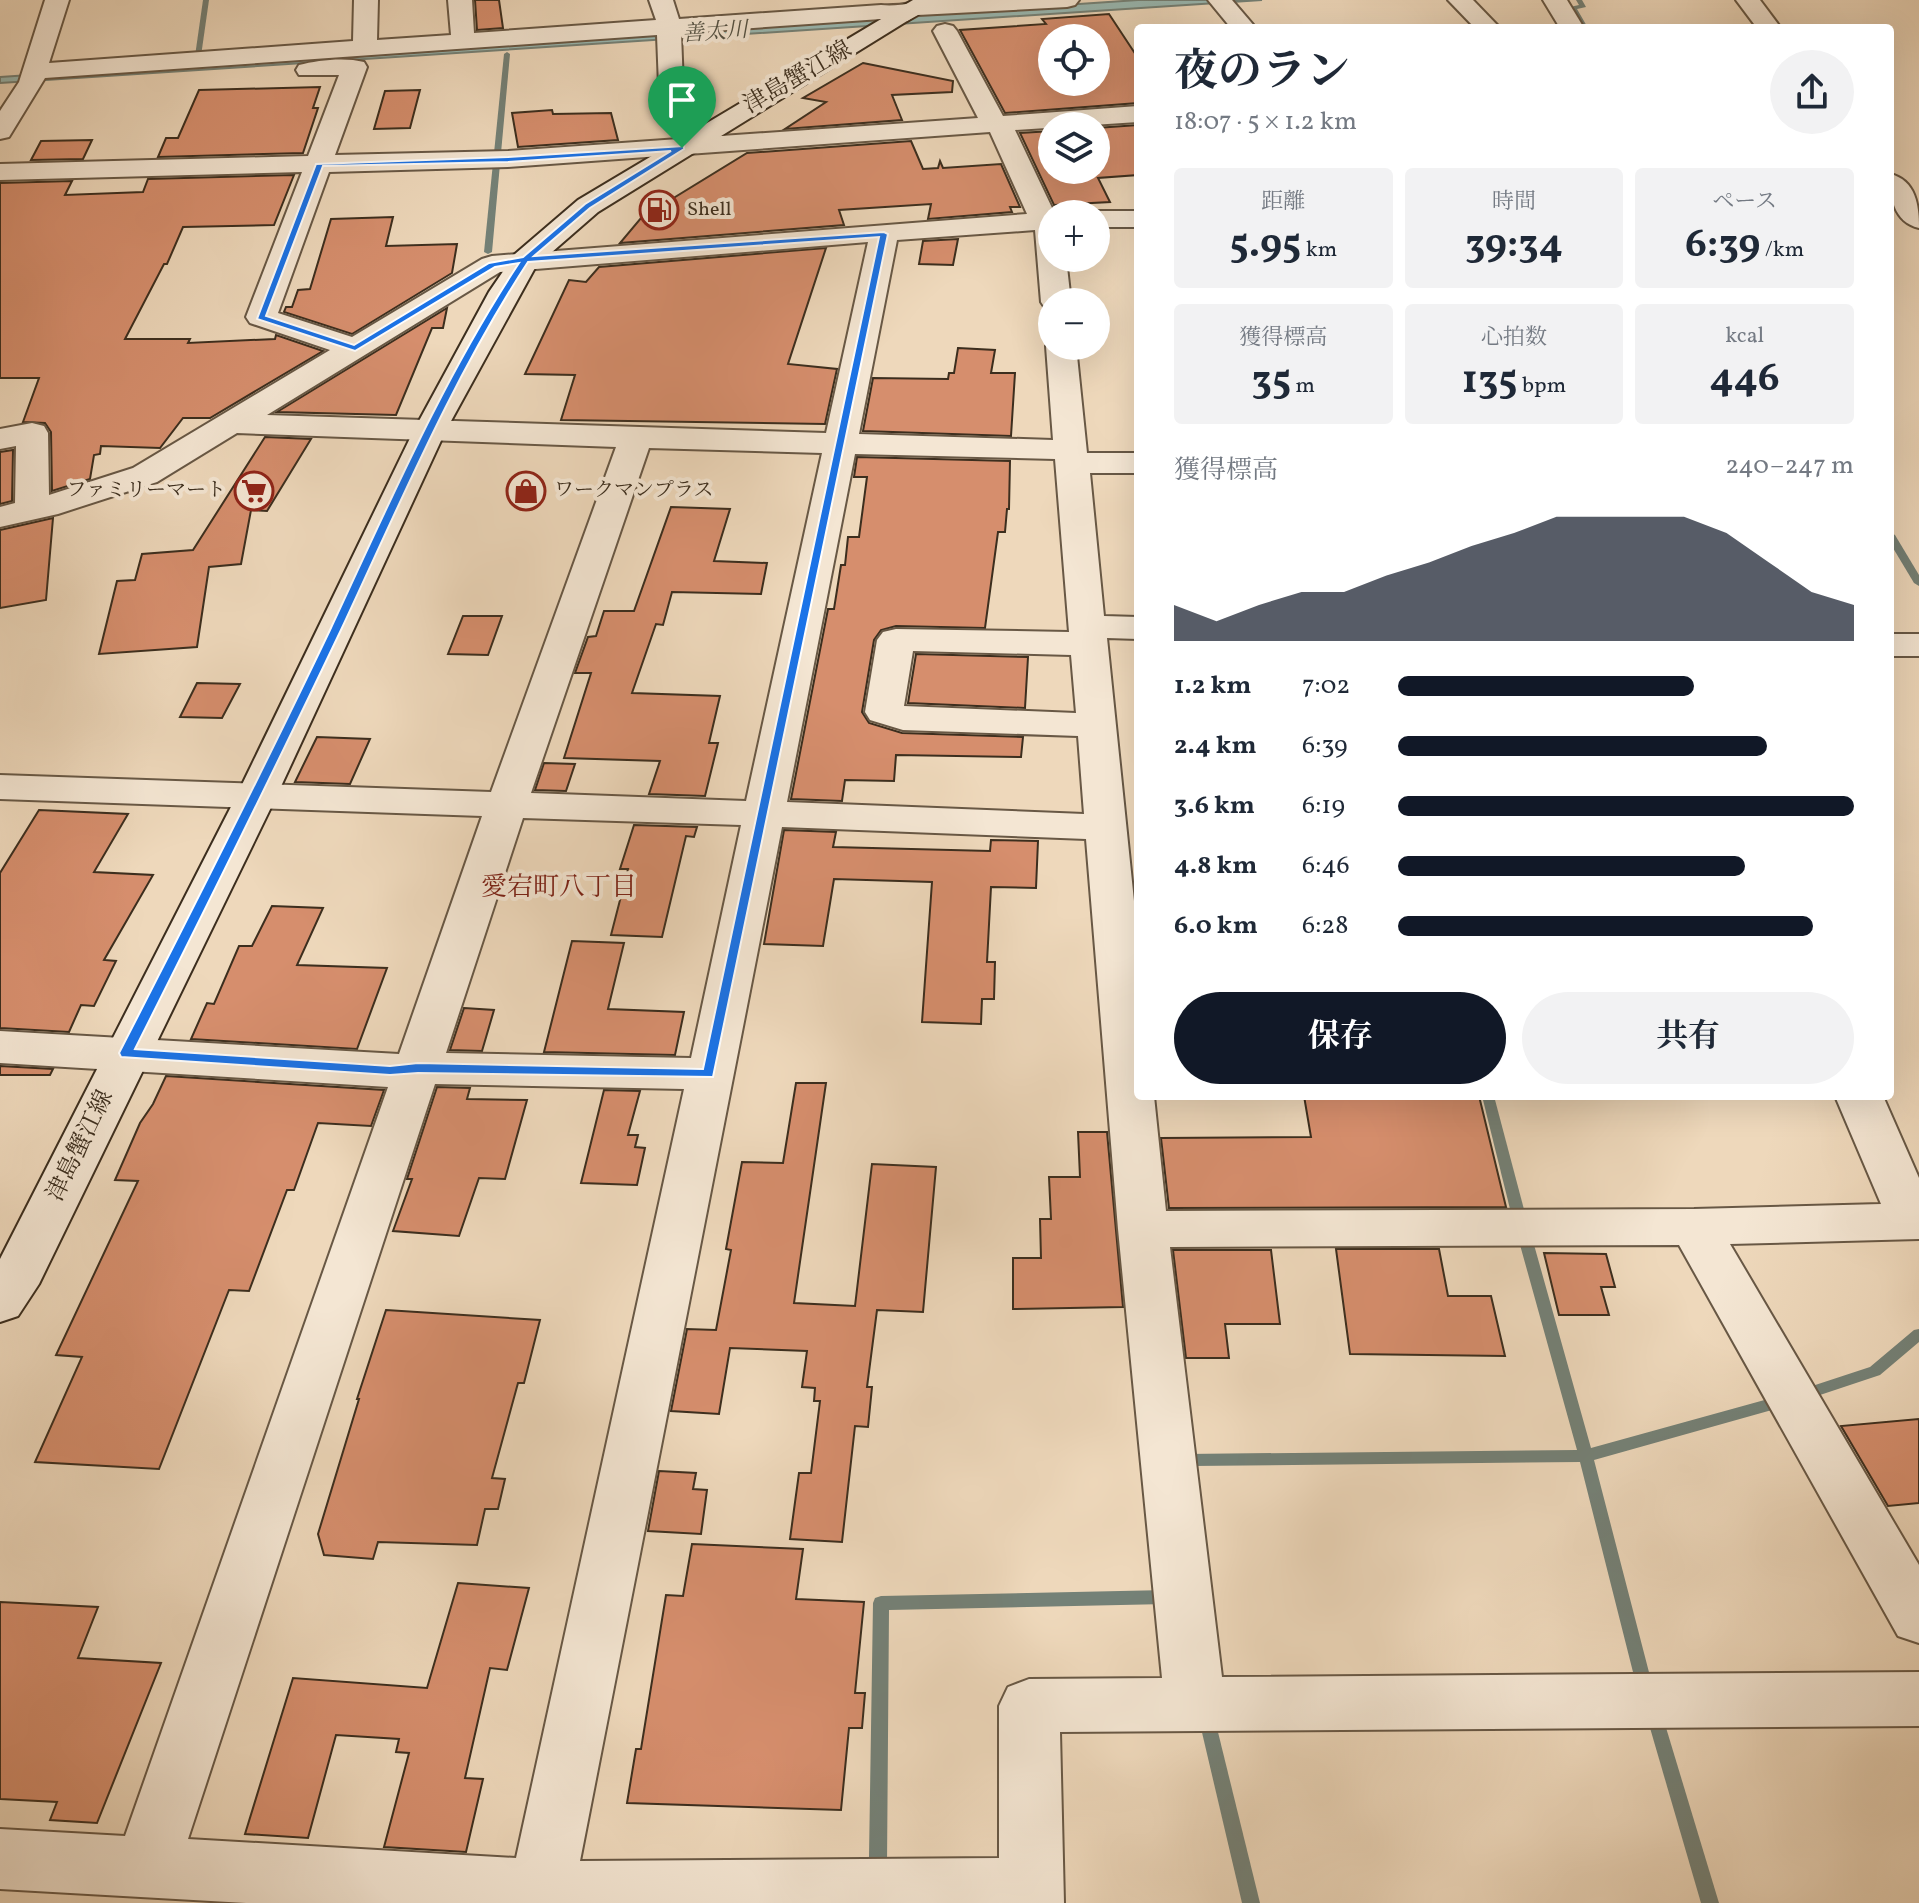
<!DOCTYPE html>
<html lang="ja">
<head>
<meta charset="utf-8">
<style>
	body { margin:0; font-family:Vollkorn,"Noto Serif JP",serif; background:#f2f2f3; color:#1f2937; height:100vh; display:flex; flex-direction:column; font-size:30px; white-space:nowrap }
	* { box-sizing:border-box; margin:0 }
	p { font-size:26px; color:#747a83 }
	.icon { flex:none; width:44px; height:44px; fill:none; stroke:currentColor; stroke-width:2; stroke-linecap:round; stroke-linejoin:round }
	.map { position:relative; flex:1; overflow:hidden }
	.drawer { position:absolute; left:1134px; top:24px; width:760px; height:1076px; display:flex; flex-direction:column; background:#fff; border-radius:8px; box-shadow:0 8px 32px #0002 }
	.drawer>* { flex:none }
	.fabs { position:absolute; left:1038px; top:24px; display:grid; gap:16px }
	.fabs a { display:grid; place-items:center; width:72px; height:72px; border-radius:50%; background:#fff; box-shadow:0 8px 32px #0002; font-size:40px }
	.pin { position:absolute; display:grid; place-items:center; width:68px; height:68px; color:#fff; margin:-82px -34px; border-radius:50% 50% 50% 0; rotate:-45deg; box-shadow:0 0 8px #0007 }
	.pin .icon { rotate:45deg }
	.round { display:grid; place-items:center; flex:none; width:84px; height:84px; border-radius:42px; background:#f2f2f3 }
	.overview { display:flex; align-items:center; justify-content:space-between; height:136px; padding:0 40px }
	h1 { font-size:44px; font-weight:700; line-height:60px }
	.figures { display:grid; grid-template-columns:repeat(3,1fr); gap:12px; height:136px; padding:8px 40px }
	.figures div { display:grid; align-content:center; border-radius:8px; background:#f2f2f3; text-align:center }
	.figures b { font-size:40px; font-weight:700 }
	.figures small { font-size:22px; font-weight:400 }
	.figures p { font-size:22px }
	.chart { height:224px; padding:16px 40px }
	.chart p { display:flex; justify-content:space-between }
	.chart svg { width:100%; height:144px; margin-top:8px; fill:#111827; opacity:.7 }
	.cta { display:flex; gap:16px; margin-top:auto; padding:16px 40px }
	.cta a { flex:1; height:92px; border-radius:48px; background:#111827; color:#fff; font-size:32px; font-weight:700; line-height:92px; text-align:center }
	.cta a+a { background:#f2f2f3; color:#1f2937 }
	ul { padding:0 40px; list-style:none; font-size:26px }
	li { display:grid; grid-template-columns:128px 96px 1fr; align-items:center; height:60px }
	li i { height:20px; border-radius:10px; background:#111827 }
	.map>svg:first-child { display:block }
	.water { fill:#99b9b3; stroke:#748177; stroke-width:2 }
	.lines { fill:none; stroke-linecap:round; stroke-linejoin:round }
	.stream { fill:#748177; fill-rule:evenodd }
	.building { fill:#d68e6d; stroke:#3c2e1e; stroke-width:2; fill-rule:evenodd }
	.street-casing { stroke:#685845; stroke-width:4 }
	.secondary-casing { stroke:#3c2e1e; stroke-width:4 }
	.street { fill:#f4e6d3; fill-rule:evenodd }
	.secondary { fill:#f4e6d3; fill-rule:evenodd }
	.route { fill:#1a73e8; stroke:#fff; stroke-width:2; fill-rule:evenodd }
	.labels { text-anchor:middle; dominant-baseline:central; stroke-width:8; stroke-linejoin:round; paint-order:stroke }
	.far-poi-label { font-size:20px; fill:#3c2e1e; stroke:#f4e6d3; text-anchor:start }
	.far-water-label { font-size:22px; font-style:italic; fill:#535143; stroke:#f4e6d3 }
	.street-label { font-size:24px; fill:#3c2e1e; stroke:#f4e6d3 }
	.neighbourhood-label { font-size:26px; fill:#7a1f14; stroke:#f4e6d3 }
</style>
</head>
<body>
<div class="map">
<svg width="1919" height="1903" viewBox="0 0 1919 1903">
	<rect width="100%" height="100%" fill="#eed8bb"/>
	<filter id="stains"><feTurbulence type="fractalNoise" baseFrequency=".0025" numOctaves="4"/><feColorMatrix values="0 0 0 0 .2 0 0 0 0 .09 0 0 0 0 .02 0 0 0 .5 -.17"/></filter>
	<radialGradient id="worn" r=".72"><stop offset=".6" stop-color="#630" stop-opacity="0"/><stop offset="1" stop-color="#630" stop-opacity=".3"/></radialGradient>
	<polygon class="water" points="1138,0 1262,0 0,83 0,77"/>
	<g class="lines">
		<g class="stream">
			<polygon points="203,0 209,0 201,56 198,58 195,56"/>
			<polygon points="1576,0 1582,0 1586,7 1577,9 1588,28 1582,28 1570,7 1579,5"/>
			<polygon points="507,52 510,54 492,252 488,254 484,252 504,54"/>
			<polygon points="1890,532 1895,535 1919,575 1919,586 1914,583 1890,543"/>
			<polygon points="1482,1096 1494,1096 1526,1217 1524,1220 1514,1220 1512,1217"/>
			<polygon points="1524,1229 1529,1230 1531,1234 1591,1448 1779,1396 1784,1398 1786,1402 1784,1406 1779,1408 1594,1460 1651,1680 1649,1685 1643,1687 1637,1685 1635,1680 1580,1462 1192,1466 1185,1470 1180,1468 1177,1464 1180,1456 1185,1454 1577,1450 1517,1234 1519,1230"/>
			<polygon points="1919,1329 1919,1342 1880,1375 1805,1400 1800,1398 1798,1394 1800,1390 1870,1367 1914,1330"/>
			<polygon points="1167,1590 1173,1592 1175,1597 1173,1602 1167,1604 889,1610 887,1865 884,1871 878,1873 864,1871 861,1865 864,1859 869,1857 873,1603 875,1598 881,1596"/>
			<polygon points="1656,1714 1662,1716 1664,1721 1719,1903 1701,1903 1648,1721 1650,1716"/>
			<polygon points="1208,1717 1214,1719 1216,1724 1260,1903 1242,1903 1200,1724 1202,1719"/>
		</g>
	</g>
	<g class="building">
		<polygon points="475,0 499,0 503,28 477,30"/>
		<path d="M1109 14 1138 58V103L1005 113 960 30 1046 24 1042 19ZM1052 38H1096V82H1052Z"/>
		<polygon points="863,63 953,81 952,92 892,95 902,120 785,129 826,102 803,98"/>
		<polygon points="320,87 313,108 318,108 303,153 158,157 166,138 178,138 199,90"/>
		<polygon points="420,90 410,128 374,129 385,91"/>
		<polygon points="552,110 553,114 611,113 618,140 518,147 512,113"/>
		<polygon points="1138,125 1138,175 1098,178 1110,202 1054,205 1020,133 1052,131 1052,170 1096,170 1096,128"/>
		<polygon points="92,140 83,159 31,160 41,141"/>
		<polygon points="911,141 923,169 938,168 940,161 943,168 1001,164 1020,207 1010,207 1012,212 928,219 931,204 839,210 844,225 620,243 641,218 747,153"/>
		<polygon points="294,175 274,225 183,227 167,264 164,264 125,339 190,339 188,343 275,339 276,335 323,351 210,418 183,418 160,448 101,446 100,454 94,455 90,479 52,491 51,432 45,423 23,422 39,378 0,378 0,183 72,181 65,195 143,192 148,179"/>
		<polygon points="393,217 386,246 457,244 452,273 352,334 284,312 286,307 292,307 298,290 310,289 331,219"/>
		<polygon points="958,239 953,265 919,264 923,241"/>
		<polygon points="826,248 788,364 837,369 825,424 561,420 575,375 525,374 569,280 586,282 599,267"/>
		<polygon points="447,308 443,328 432,328 396,415 277,412"/>
		<polygon points="958,348 995,350 991,373 1015,373 1011,436 863,431 873,378 948,379 949,373 954,373"/>
		<polygon points="265,437 311,439 267,511 251,510 241,564 209,567 197,647 99,654 117,581 135,580 142,554 193,550"/>
		<polygon points="13,450 12,501 0,504 0,452"/>
		<polygon points="857,457 1010,461 1009,509 1007,509 1005,532 998,532 985,628 896,626 881,630 874,640 862,712 869,723 902,733 1023,737 1021,757 896,755 894,781 845,780 842,801 791,799 828,609 834,609 841,565 845,565 848,537 859,537 867,477 854,477"/>
		<polygon points="671,507 730,509 714,561 767,563 761,594 672,592 663,625 656,624 632,693 720,696 709,743 718,743 705,796 649,794 660,761 564,758 591,673 575,673 588,637 596,636 604,611 634,611"/>
		<polygon points="53,518 46,600 0,608 0,530"/>
		<polygon points="463,616 502,616 488,655 448,654"/>
		<polygon points="916,654 1028,657 1025,708 908,703"/>
		<polygon points="197,683 240,684 222,718 180,717"/>
		<polygon points="317,737 370,739 350,784 295,782"/>
		<polygon points="544,763 575,764 566,791 535,790"/>
		<polygon points="39,810 128,814 94,872 153,875 104,960 116,961 94,1006 81,1005 69,1032 0,1028 0,873"/>
		<polygon points="634,825 697,827 694,837 686,836 662,937 611,935 628,869 620,869"/>
		<polygon points="784,830 836,832 833,847 990,851 991,840 1038,841 1036,888 991,887 987,962 995,962 994,999 982,999 981,1024 922,1022 932,882 834,879 823,946 764,944"/>
		<polygon points="272,906 323,908 297,965 387,968 357,1049 191,1039 207,1003 214,1004 239,946 252,946"/>
		<polygon points="572,941 624,943 608,1009 684,1012 675,1055 544,1052"/>
		<polygon points="464,1008 494,1010 482,1051 450,1050"/>
		<polygon points="0,1066 53,1069 50,1075 0,1075"/>
		<polygon points="166,1076 384,1090 371,1126 318,1123 294,1190 287,1190 249,1291 229,1290 159,1469 35,1462 82,1357 56,1355 138,1181 115,1180 140,1123 153,1104"/>
		<polygon points="796,1083 826,1083 794,1303 855,1306 872,1164 936,1167 923,1312 877,1310 867,1387 872,1387 868,1427 855,1426 842,1542 790,1539 799,1473 811,1473 820,1401 814,1401 815,1388 802,1387 807,1351 730,1348 719,1414 671,1411 687,1329 716,1330 731,1250 726,1249 742,1162 783,1163"/>
		<polygon points="437,1087 470,1088 467,1099 527,1100 505,1179 479,1178 459,1236 393,1231 412,1179 407,1179"/>
		<polygon points="604,1090 640,1091 628,1135 638,1135 635,1147 645,1148 637,1185 581,1183"/>
		<polygon points="1304,1096 1479,1096 1506,1207 1169,1208 1161,1138 1311,1137"/>
		<polygon points="1078,1132 1107,1132 1123,1307 1013,1309 1013,1258 1041,1258 1040,1219 1051,1219 1049,1177 1080,1177"/>
		<polygon points="1336,1249 1439,1249 1448,1296 1491,1296 1505,1356 1350,1354"/>
		<polygon points="1173,1250 1271,1250 1280,1324 1225,1324 1229,1358 1186,1358"/>
		<polygon points="1544,1253 1606,1254 1615,1287 1601,1287 1609,1315 1559,1315"/>
		<polygon points="386,1310 540,1320 524,1383 518,1383 492,1478 505,1479 498,1509 485,1509 477,1545 378,1542 373,1559 324,1555 318,1534 359,1399 357,1399"/>
		<polygon points="1919,1419 1919,1503 1888,1506 1841,1426"/>
		<polygon points="659,1471 696,1473 693,1489 707,1490 701,1534 648,1531"/>
		<polygon points="692,1544 803,1549 796,1599 864,1602 855,1693 865,1693 862,1728 849,1728 841,1810 627,1803 636,1749 641,1749 666,1595 683,1596"/>
		<polygon points="458,1583 529,1588 507,1670 490,1668 465,1778 483,1779 466,1852 384,1847 409,1753 396,1752 399,1739 336,1735 308,1838 245,1834 293,1678 427,1688"/>
		<polygon points="0,1602 98,1607 78,1658 161,1663 97,1823 50,1820 57,1802 0,1799"/>
	</g>
	<g class="lines">
		<defs>
			<g id="street">
				<path d="M45 0H69L49 63 353 41 354 0H378L377 40 451 35 448 0H472L474 33 656 20 649 0H673L679 19 881 5C901 7 915 1 935 0H1079L1075 5 1067 7 918 15 907 21 881 19 681 33 683 86 680 91H662L659 86 657 35 45 78 9 137 0 139V111L19 82Z"/>
				<polygon points="1208,0 1232,0 1256,28 1231,28"/>
				<polygon points="1448,0 1473,0 1500,28 1475,28"/>
				<polygon points="1543,0 1567,0 1584,28 1560,28"/>
				<polygon points="1736,0 1760,0 1781,28 1757,28"/>
				<path d="M945 24 953 26 957 31 1003 116 1138 106V122L1015 130 1054 212 1062 214H1052V258H1066L1071 302H1052V310L1045 308 1041 302 1035 230 897 240 859 434 1053 440 1046 346 1052 339V346H1076L1087 453H1138V473H1090L1104 616 1138 617V639L1107 638 1138 940V1096H1154L1166 1211 1694 1209 1881 1204 1835 1096H1883L1919 1178V1239L1730 1244 1919 1565V1643L1898 1636 1679 1245 1170 1247 1222 1677 1919 1672V1726L1060 1732 1064 1903H246L0 1889V1829L125 1836 388 1087 0 1063V1031L399 1054 482 816 0 799V775L491 792 616 447 237 433 157 482 58 514 0 527V507L15 503 16 446 0 449V429L32 423 44 426 48 433 49 495 133 468 330 350 250 323 246 317 302 172 0 180V164L308 156 339 75H299L296 70 299 65C318 60 345 57 364 62L367 67 335 155 508 151 978 118 933 31 937 26ZM990 132 1027 214 492 256 482 259 352 337 278 313 329 172 508 167ZM868 242 826 433 267 415 500 272ZM649 448 822 453 746 801 531 793ZM855 454 1055 459 1069 632 896 629 883 632 877 640 865 712 870 720 903 730 1078 736 1084 814 787 802ZM913 651 1071 655 1076 713 904 706ZM523 818 741 825 691 1058 446 1053ZM782 827 1086 839 1118 1229 1162 1678 1029 1679 1008 1687 999 1706V1858L580 1861ZM435 1084 684 1089 516 1858 188 1839Z"/>
				<path d="M1890 174C1916 180 1919 206 1919 228 1893 222 1890 196 1890 174Z"/>
				<polygon points="1096,211 1138,211 1138,227 1096,227 1096,214 1086,214"/>
				<rect x="1890" y="634" width="29" height="22"/>
			</g>
			<polygon id="secondary" points="913,0 941,0 598,212 536,266 445,432 277,795 39,1284 18,1316 0,1322 0,1259 237,795 413,432 489,292 515,254 578,200"/>
		</defs>
		<use href="#street" class="street-casing"/>
		<use href="#secondary" class="secondary-casing"/>
		<use href="#street" class="street"/>
		<use href="#secondary" class="secondary"/>
	</g>
	<path class="route" d="M684 146V149L590 208 534 256 884 232 888 234 713 1077 418 1073 390 1075 121 1057 119 1053C191 913 262 772 330 630 388 506 443 378 519 263L495 267 355 351 257 319 316 164 508 157ZM671 151 585 204 523 257 489 263 354 345 266 316 323 166 508 162ZM879 237 703 1069 418 1063 390 1066 135 1049C205 910 274 771 341 630 399 506 453 377 528 262Z"/>
	<defs>
		<symbol id="fuel-ring" viewBox="-11 -11 22 22"><circle r="9.5" fill="#f4e6d3" stroke="#8f2418" stroke-width="1.5"/><path d="M-5.5-6h7V0h2V4h1.3V-2.5L3-4.5l.8-.8L6-3V5H2.5V1h-1V6h-7ZM-4.2-4.7v3.2H.2V-4.7Z" fill="#8f2418"/></symbol>
		<symbol id="supermarket-ring" viewBox="-11 -11 22 22"><circle r="9.5" fill="#f4e6d3" stroke="#8f2418" stroke-width="1.5"/><path d="M-6-5.5h2.5l.6 2H6L4.5 2H-2.5L-4.4-4H-6ZM-1.5 3.2a1.3 1.3 0 1 0 .1 0ZM3 3.2a1.3 1.3 0 1 0 .1 0Z" fill="#8f2418"/></symbol>
		<symbol id="shop-ring" viewBox="-11 -11 22 22"><circle r="9.5" fill="#f4e6d3" stroke="#8f2418" stroke-width="1.5"/><path d="M-5-2.5h2.3a2.7 3.5 0 0 1 5.4 0H5L5.5 6h-11ZM-1.5-2.5h3a1.5 2.3 0 0 0-3 0Z" fill="#8f2418"/></symbol>
	</defs>
	<g fill-rule="evenodd">
		<use href="#fuel-ring" x="637" y="188" width="44" height="44"/>
		<use href="#supermarket-ring" x="232" y="469" width="44" height="44"/>
		<use href="#shop-ring" x="504" y="469" width="44" height="44"/>
	</g>
	<g class="labels">
		<g class="far-poi-label">
			<text x="687" y="210">Shell</text>
			<text x="226" y="491" text-anchor="end">ファミリーマート</text>
			<text x="554" y="491">ワークマンプラス</text>
		</g>
		<g class="far-water-label">
			<text transform="translate(715 33) rotate(-4)">善太川</text>
		</g>
		<g class="street-label">
			<text transform="translate(798 78) rotate(-30)">津島蟹江線</text>
			<text transform="translate(81 1146) rotate(-64)">津島蟹江線</text>
		</g>
		<g class="neighbourhood-label">
			<text x="559" y="888">愛宕町八丁目</text>
		</g>
	</g>
	<rect width="100%" height="100%" filter="url(#stains)"/>
	<rect width="100%" height="100%" fill="url(#worn)"/>
</svg>
<div class="fabs">
<a><svg class="icon" aria-label="locate" viewBox="0 0 24 24"><circle cx="12" cy="12" r="6"/><path d="M12 2v4M12 18v4M2 12h4M18 12h4"/></svg></a>
<a><svg class="icon" aria-label="layers" viewBox="0 0 24 24"><path d="M12 4l9 5-9 5-9-5zM3 14l9 5 9-5"/></svg></a>
<a>+</a>
<a>−</a>
</div>
<div class="pin" style="left:682px;top:148px;background:#1e9e55"><svg class="icon" aria-label="arrive" viewBox="0 0 24 24"><path d="M6 21V4h12l-3 4 3 4H6"/></svg></div>
<section class="drawer">
<div class="overview"><div><h1>夜のラン</h1><p>18:07 · 5 × 1.2 km</p></div><a class="round"><svg class="icon" aria-label="share" viewBox="0 0 24 24"><path d="M12 15V3M7 8l5-5 5 5M5 13v7h14v-7"/></svg></a></div>
<div class="figures">
<div><p>距離</p><b>5.95<small> km</small></b></div>
<div><p>時間</p><b>39:34</b></div>
<div><p>ペース</p><b>6:39<small> /km</small></b></div>
</div>
<div class="figures">
<div><p>獲得標高</p><b>35<small> m</small></b></div>
<div><p>心拍数</p><b>135<small> bpm</small></b></div>
<div><p>kcal</p><b>446</b></div>
</div>
<div class="chart"><p><span>獲得標高</span>240–247 m</p>
<svg viewBox="0 0 160 44" preserveAspectRatio="none"><path d="M0 44V33L10 38L20 33L30 29L40 29L50 24L60 20L70 15L80 11L90 6L100 6L110 6L120 6L130 11L140 20L150 29L160 33V44z"/></svg>
</div>
<ul>
<li><b>1.2 km</b>7:02<i style="width:65%"></i></li>
<li><b>2.4 km</b>6:39<i style="width:81%"></i></li>
<li><b>3.6 km</b>6:19<i style="width:100%"></i></li>
<li><b>4.8 km</b>6:46<i style="width:76%"></i></li>
<li><b>6.0 km</b>6:28<i style="width:91%"></i></li>
</ul>
<div class="cta"><a>保存</a><a>共有</a></div>
</section>
</div>
</body>
</html>
